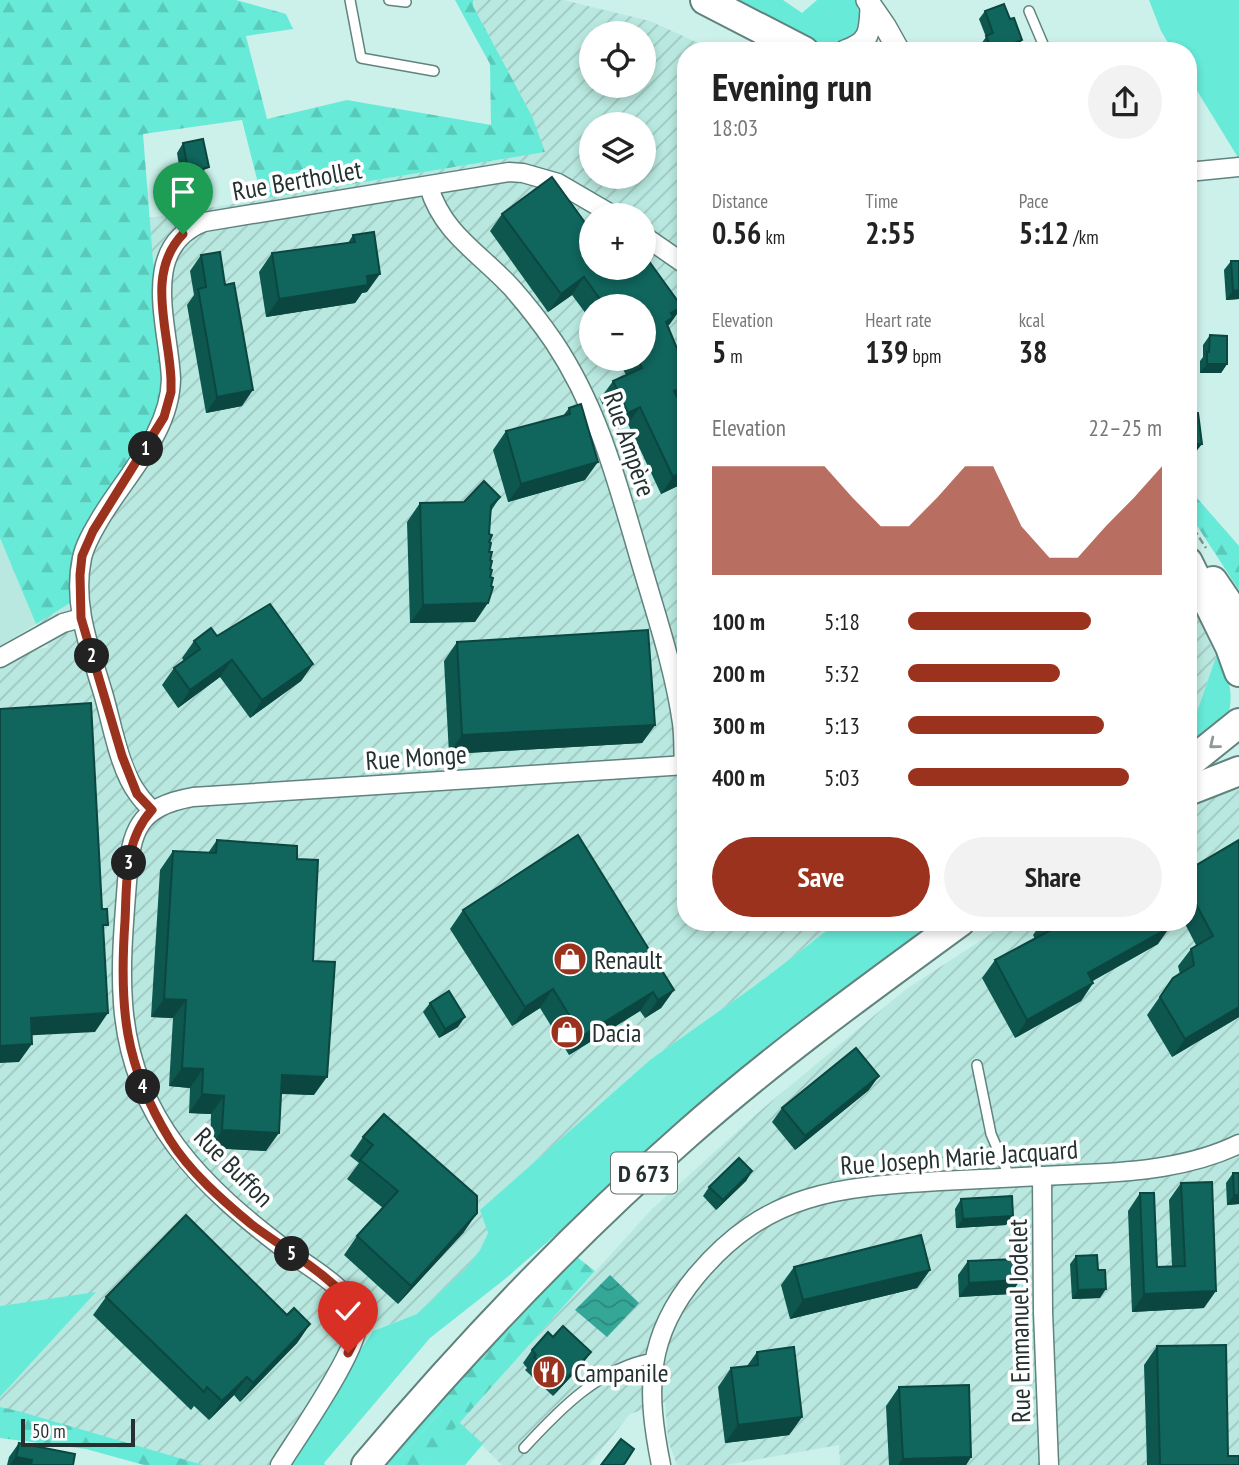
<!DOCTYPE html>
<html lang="en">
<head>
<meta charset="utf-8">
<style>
	body { margin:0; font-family:"PT Sans Narrow",sans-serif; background:#f2f2f2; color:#222; height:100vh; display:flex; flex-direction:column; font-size:26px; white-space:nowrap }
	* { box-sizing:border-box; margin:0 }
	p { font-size:23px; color:#767676 }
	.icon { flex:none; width:38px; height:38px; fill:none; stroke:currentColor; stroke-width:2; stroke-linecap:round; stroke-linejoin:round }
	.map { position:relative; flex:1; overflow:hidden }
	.panel { position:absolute; left:677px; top:42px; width:520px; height:889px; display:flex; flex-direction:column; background:#fff; border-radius:28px; box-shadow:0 4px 10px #0003 }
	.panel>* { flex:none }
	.tools { position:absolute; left:579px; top:21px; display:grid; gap:14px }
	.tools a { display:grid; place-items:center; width:77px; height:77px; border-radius:50%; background:#fff; box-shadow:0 4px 10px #0003; font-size:35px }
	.scale { position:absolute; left:21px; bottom:18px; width:114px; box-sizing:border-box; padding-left:7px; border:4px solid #233230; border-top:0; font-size:19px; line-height:24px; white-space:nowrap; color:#233230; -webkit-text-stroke:5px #fff; paint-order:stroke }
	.pin { position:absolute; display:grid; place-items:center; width:60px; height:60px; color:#fff; margin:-72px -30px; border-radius:50% 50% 50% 0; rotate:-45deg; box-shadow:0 0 7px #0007 }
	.pin .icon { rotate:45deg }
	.km { position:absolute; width:35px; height:35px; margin:-18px; border-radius:50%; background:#222; color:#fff; font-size:19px; line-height:35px; text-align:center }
	.round { display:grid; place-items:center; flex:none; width:74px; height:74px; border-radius:37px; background:#f2f2f2 }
	.head { display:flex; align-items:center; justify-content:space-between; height:119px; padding:0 35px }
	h1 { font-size:38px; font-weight:700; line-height:52px }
	.metrics { display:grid; grid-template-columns:repeat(3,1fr); gap:10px; height:119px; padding:7px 35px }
	.metrics div { display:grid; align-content:center }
	.metrics b { font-size:30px; font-weight:700 }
	.metrics small { font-size:19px; font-weight:400 }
	.metrics p { font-size:19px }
	.chart { height:196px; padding:14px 35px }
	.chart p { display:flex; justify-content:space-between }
	.chart svg { width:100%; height:126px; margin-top:7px; fill:#9b321d; opacity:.7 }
	.button { display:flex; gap:14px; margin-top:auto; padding:14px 35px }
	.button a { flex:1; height:80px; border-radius:42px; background:#9b321d; color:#fff; font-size:28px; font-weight:700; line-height:80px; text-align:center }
	.button a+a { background:#f2f2f2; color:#222 }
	ul { padding:0 35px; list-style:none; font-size:23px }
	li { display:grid; grid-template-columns:112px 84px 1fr; align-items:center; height:52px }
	li i { height:18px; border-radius:9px; background:#9b321d }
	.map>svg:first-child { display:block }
	.built { fill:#b8e8df }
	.industrial { fill:url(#industrial-furrows); fill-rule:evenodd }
	.grass { fill:#67ead8 }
	.forest { fill:url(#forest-firs) }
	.water { fill:url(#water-waves) }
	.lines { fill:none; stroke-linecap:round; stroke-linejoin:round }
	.service-casing { stroke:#61837e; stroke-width:12 }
	.minor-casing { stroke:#61837e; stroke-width:21 }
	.tertiary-casing { stroke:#61837e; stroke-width:24 }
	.primary-casing { stroke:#61837e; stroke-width:32 }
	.path { stroke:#7a9590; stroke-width:2.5; stroke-dasharray:7 3.5; stroke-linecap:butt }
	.service { stroke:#fff; stroke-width:9 }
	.minor { stroke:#fff; stroke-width:18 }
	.tertiary { stroke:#fff; stroke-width:21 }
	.primary { stroke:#fff; stroke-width:28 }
	.wall { fill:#0e574f }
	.shaded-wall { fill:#0b4740 }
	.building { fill:#10655c; stroke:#0b4740; stroke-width:2 }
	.oneway { stroke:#919898 }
	.route-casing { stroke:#fff; stroke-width:14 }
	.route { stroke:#9b321d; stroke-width:9 }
	.labels { text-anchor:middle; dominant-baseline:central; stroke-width:7; stroke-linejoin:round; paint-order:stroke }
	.shield { fill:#fff; stroke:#65706e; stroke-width:2 }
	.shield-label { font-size:24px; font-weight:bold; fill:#233230 }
	.street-label { font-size:26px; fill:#233230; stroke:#fff }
	.poi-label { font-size:26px; fill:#233230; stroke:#fff; text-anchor:start }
</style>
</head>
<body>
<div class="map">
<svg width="1239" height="1465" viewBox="0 0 1239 1465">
	<defs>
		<pattern id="industrial-furrows" width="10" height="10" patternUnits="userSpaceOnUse" patternTransform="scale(1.75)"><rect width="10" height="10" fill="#b8e8df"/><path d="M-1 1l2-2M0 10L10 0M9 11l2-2" fill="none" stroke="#9ec7c0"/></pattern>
		<pattern id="forest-firs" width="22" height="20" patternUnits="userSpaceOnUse" patternTransform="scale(1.75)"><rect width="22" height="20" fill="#67ead8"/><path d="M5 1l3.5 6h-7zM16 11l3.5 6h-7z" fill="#59c9ba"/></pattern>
		<pattern id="water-waves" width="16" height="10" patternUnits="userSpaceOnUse" patternTransform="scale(1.75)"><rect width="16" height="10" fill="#35a799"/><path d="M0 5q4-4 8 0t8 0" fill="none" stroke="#2c897d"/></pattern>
	</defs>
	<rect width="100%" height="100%" fill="#cbf1ea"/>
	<polygon class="built" points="0,538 36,624 0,646"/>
	<g class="industrial">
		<path d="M473 0H563L650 21 716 51H686V922H838L756 985 650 1060 481 1209 488 1233 480 1250 466 1268 417 1314 372 1331 286 1465H203L0 1407V1397L95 1293 0 1306V668L27 652 49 647 36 624 69 603 75 547 90 515 111 485 163 388 149 218 544 152 532 116 473 6ZM592 33H644V86H592ZM592 124H644V177H592ZM592 215H644V268H592ZM592 306H644V359H592Z"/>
		<polygon points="1188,595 1216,657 1188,738"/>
		<polygon points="1232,789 1239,790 1239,1465 840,1465 839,1445 725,1465 677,1465 668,1440 665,1402 630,1414 589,1465 502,1465 459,1422 652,1209 754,1116 905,990 1009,922 1188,922 1188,810"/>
	</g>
	<g class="grass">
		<path d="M728 0H783L802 13 817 0H857L865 15C856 35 845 50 821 48Z"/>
		<polygon points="1149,0 1239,0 1239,159 1188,76 1188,51 1173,51 1161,31"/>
		<path d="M1220 656C1227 675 1235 695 1228 715L1188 756V738L1216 657Z"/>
		<polygon points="838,922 937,922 756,1060 505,1279 430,1338 324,1463 325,1465 286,1465 373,1331 417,1314 466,1268 480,1250 488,1233 480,1210 650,1060 756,985"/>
		<polygon points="96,1292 0,1397 0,1306"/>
		<polygon points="433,1400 441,1411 392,1465 379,1465"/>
		<polygon points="459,1422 483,1444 465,1465 422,1465"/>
	</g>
	<g class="forest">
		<polygon points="0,0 236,0 286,14 293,29 246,36 267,119 347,100 491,125 490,64 455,0 473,0 473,6 532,116 545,152 262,199 242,120 143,134 163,388 155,424 90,515 75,547 70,603 36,624 0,538"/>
		<polygon points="1188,498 1197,498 1239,546 1239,590 1188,512"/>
		<polygon points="573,1254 595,1271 422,1465 392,1465 441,1411 433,1400"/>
		<polygon points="0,1407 18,1411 203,1465 144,1465 86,1449 0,1438"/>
	</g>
	<polygon class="water" points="610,1275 639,1303 607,1337 575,1310"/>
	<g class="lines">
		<defs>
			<g id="service">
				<polyline points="350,0 361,58 434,71"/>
				<polyline points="389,0 406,2"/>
				<polyline points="1029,11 1046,51"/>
				<polyline points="977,1065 991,1134 1010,1178"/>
				<path d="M524 1448C559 1410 600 1367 654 1358"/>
			</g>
			<g id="minor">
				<polyline points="1188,172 1239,167"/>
				<path d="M429 187C443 234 480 253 512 288 527 305 541 323 554 342 598 408 616 478 638 553 654 609 674 666 682 723 684 737 683 752 684 766"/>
				<polyline points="644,236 686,265"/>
				<polyline points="0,658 63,623 81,618"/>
				<path d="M152 810C147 805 142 800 138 794 119 769 112 723 103 693 90 649 72 605 82 558 85 544 93 531 100 519 126 475 170 433 171 379 169 327 138 247 204 222L509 172 523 173 558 183 613 215"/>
				<polyline points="1042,1176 1043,1312 1049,1465"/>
				<path d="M280 1465C296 1439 364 1343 358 1317 352 1291 311 1268 290 1253 202 1187 131 1119 123 1003 120 963 124 922 127 882 131 829 138 807 193 797L686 765"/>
				<path d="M661 1465C646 1390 645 1337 697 1275 767 1192 838 1187 940 1181 988 1179 1036 1176 1084 1174 1135 1172 1192 1167 1239 1144"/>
			</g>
			<g id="tertiary">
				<polyline points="867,0 885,26 899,51"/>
				<path d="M845 51C870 42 870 32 871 8"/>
			</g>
			<g id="primary">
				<polyline points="705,0 804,51"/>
				<polyline points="1188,562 1230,647 1239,672"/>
				<polyline points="1213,581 1239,619"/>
				<polyline points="1188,764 1239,723"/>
				<polyline points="1188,791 1239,771"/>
				<path d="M366 1465C465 1348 572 1235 687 1134 774 1057 867 990 960 922"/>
			</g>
		</defs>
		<use href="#service" class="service-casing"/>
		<use href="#minor" class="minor-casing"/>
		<use href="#tertiary" class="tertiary-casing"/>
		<use href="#primary" class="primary-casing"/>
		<polyline class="path" points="1188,520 1206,548"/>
		<use href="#service" class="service"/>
		<use href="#minor" class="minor"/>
		<use href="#tertiary" class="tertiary"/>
		<use href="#primary" class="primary"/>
	</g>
	<g class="wall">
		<polygon points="985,11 1010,19 1022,40 1016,48 1010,51 983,51 981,44 986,37 979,19"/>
		<polygon points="183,143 204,175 199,193 184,196 177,153"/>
		<polygon points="502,214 586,224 592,268 670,324 667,326 686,397 679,401 686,482 661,494 628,424 615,430 600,399 613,381 626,375 618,359 644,359 644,306 592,306 592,322 572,295 548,312 490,231"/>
		<polygon points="353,235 367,292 362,293 355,303 266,317 259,272 272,253 348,243"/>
		<polygon points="201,255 242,406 206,413 187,305 194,295 190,271"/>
		<polygon points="1231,261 1239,261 1239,299 1226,300 1224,270"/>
		<polygon points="1210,335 1227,364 1221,373 1200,373 1200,361 1203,357 1203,345"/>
		<polygon points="569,408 585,480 508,502 493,450 506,431 563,416"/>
		<polygon points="500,497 491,511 489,534 490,569 475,622 410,623 407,522 420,503 464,502"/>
		<polygon points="217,636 313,664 301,681 250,718 220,677 178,708 162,685 174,668 184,661 182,658 194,641"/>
		<polygon points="457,642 655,725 642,743 449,754 444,661"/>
		<polygon points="217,840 297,859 313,961 314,1095 281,1094 266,1151 210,1148 211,1114 189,1113 190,1088 169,1086 173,1018 151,1017 160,870 173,851 208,853"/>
		<polygon points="1239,840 1239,1017 1172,1057 1147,1015 1173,978 1180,974 1178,966 1191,949 1196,945 1184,922 1188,922 1188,870"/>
		<polygon points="463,910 674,990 661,1008 645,1018 640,1011 569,1055 540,1008 512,1026 450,929"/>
		<polygon points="1042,922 1168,922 1158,944 1092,981 1093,983 1081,1001 1015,1038 982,978 995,960 1035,939 1033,935"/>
		<polygon points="430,1003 458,1027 439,1038 423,1012"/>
		<polygon points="869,1090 795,1150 772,1122 782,1108"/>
		<polygon points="384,1114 464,1232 398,1304 344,1255 357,1236 383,1208 347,1179 359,1163 350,1156 363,1137"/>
		<polygon points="752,1171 746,1181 716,1210 703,1196 709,1187"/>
		<polygon points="1233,1173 1239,1173 1239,1204 1227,1205 1226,1183"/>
		<polygon points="1181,1183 1204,1308 1132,1312 1128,1211 1140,1193 1157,1267 1172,1266 1169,1200"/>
		<polygon points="961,1199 1006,1225 956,1228 955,1209"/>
		<polygon points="1076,1256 1100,1298 1072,1299 1070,1264"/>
		<polygon points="968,1261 1020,1280 1011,1294 959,1297 958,1275"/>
		<polygon points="794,1267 930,1270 917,1288 790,1319 781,1285"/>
		<polygon points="106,1297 287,1315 310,1324 297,1343 240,1402 234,1395 209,1420 194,1406 191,1410 93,1315"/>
		<polygon points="1157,1346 1228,1456 1239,1465 1147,1465 1144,1365"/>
		<polygon points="532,1350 582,1365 553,1396 525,1370 527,1368 523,1363"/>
		<polygon points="757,1352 802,1417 789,1435 725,1443 718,1387 731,1368 747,1366"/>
		<polygon points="899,1387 971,1457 966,1465 889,1465 886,1406"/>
		<polygon points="19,1443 73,1465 7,1465 9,1457"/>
	</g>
	<g class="shaded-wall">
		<polygon points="1022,40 1016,48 1010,51 998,51 999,49"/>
		<polygon points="998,45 994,51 989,51 991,48"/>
		<polygon points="205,184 199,193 184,196 191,186"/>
		<polygon points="380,274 367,292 362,293 355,303 266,317 279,299 367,276"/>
		<polygon points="584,277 572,295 548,312 561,294"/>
		<polygon points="1239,290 1239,299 1226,300 1233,291"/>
		<polygon points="682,307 670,324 667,326 661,335 671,313"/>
		<polygon points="1207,364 1227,364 1221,373 1200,373"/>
		<polygon points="686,386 686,397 662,409 674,391"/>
		<polygon points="253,390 242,406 206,413 217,397"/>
		<polygon points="640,407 628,424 615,430 628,413"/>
		<polygon points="1202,444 1195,453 1188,454 1188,445"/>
		<polygon points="598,462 585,480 508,502 521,484"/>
		<polygon points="686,470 686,482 661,494 673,477"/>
		<polygon points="488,603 475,622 410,623 423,605"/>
		<polygon points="232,660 220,677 178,708 190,690"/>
		<polygon points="1195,661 1188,670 1188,665"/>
		<polygon points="313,664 301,681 250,718 262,700"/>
		<polygon points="655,725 642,743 449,754 462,735"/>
		<polygon points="1170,927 1158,944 1075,991 1088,973"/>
		<polygon points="1093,983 1081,1001 1015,1038 1027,1020"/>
		<polygon points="553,989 540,1008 512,1026 525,1007"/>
		<polygon points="674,990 661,1008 645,1018 658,1000"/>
		<polygon points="653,992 640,1011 569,1055 582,1036"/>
		<polygon points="164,999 186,1000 173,1018 151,1017"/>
		<polygon points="1239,1007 1239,1017 1172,1057 1185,1039"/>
		<polygon points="108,1013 95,1032 18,1036 31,1018"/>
		<polygon points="465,1017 458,1027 439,1038 445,1029"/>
		<polygon points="32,1044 19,1062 0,1063 0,1046"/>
		<polygon points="182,1068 203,1069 190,1088 169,1086"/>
		<polygon points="282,1075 327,1077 314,1095 270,1093"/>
		<polygon points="879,1076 869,1090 795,1150 805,1136"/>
		<polygon points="202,1094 224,1096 211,1114 189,1113"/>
		<polygon points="222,1130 279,1133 266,1151 210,1148"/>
		<polygon points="752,1171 746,1181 716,1210 723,1200"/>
		<polygon points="1234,1195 1239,1195 1239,1204 1227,1205"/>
		<polygon points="477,1213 464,1232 398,1304 411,1286"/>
		<polygon points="1013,1216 1006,1225 956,1228 963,1219"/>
		<polygon points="930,1270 917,1288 790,1319 803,1300"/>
		<polygon points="1020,1280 1011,1294 959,1297 969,1283"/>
		<polygon points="1106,1289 1100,1298 1072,1299 1078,1290"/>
		<polygon points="1216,1291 1204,1308 1132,1312 1144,1294"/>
		<polygon points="310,1324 297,1343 240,1402 253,1383"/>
		<polygon points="591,1352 582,1365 553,1396 562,1383"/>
		<polygon points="247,1377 234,1395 209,1420 222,1401"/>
		<polygon points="802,1417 789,1435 725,1443 738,1425"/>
		<polygon points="16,1457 32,1460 29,1465 10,1465"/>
		<polygon points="971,1457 966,1465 898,1465 903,1459"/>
	</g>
	<g class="building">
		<polygon points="1004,4 1010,19 1014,18 1022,40 999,49 998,45 991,48 986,36 993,33 985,11"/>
		<polygon points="1188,135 1192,145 1188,146"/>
		<polygon points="203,139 209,167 203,169 205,184 191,186 183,143"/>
		<polygon points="552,177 586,224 592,220 592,268 626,268 630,273 637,268 644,268 644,263 648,260 682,307 671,313 673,317 666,322 678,351 686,348 686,386 674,391 686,414 686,470 673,477 640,407 628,413 613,381 642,368 638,359 644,359 644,306 605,306 584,277 561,294 502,214"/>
		<polygon points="374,232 380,274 367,276 368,285 279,299 272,253 355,242 353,235"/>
		<polygon points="220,252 225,285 234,283 253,390 217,397 198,289 206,287 201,255"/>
		<polygon points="1231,261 1239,261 1239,290 1233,291"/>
		<polygon points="1210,335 1227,336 1227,364 1207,364 1207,352 1209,352"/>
		<polygon points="581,404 598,462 521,484 506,431 570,414 569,408"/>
		<polygon points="1198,413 1202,444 1188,445 1188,414"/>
		<polygon points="484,481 500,497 491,506 489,534 492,535 489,542 491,543 489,552 492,552 490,560 492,561 490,569 492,570 490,577 493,578 491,586 493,587 488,603 423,605 420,503 464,502"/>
		<polygon points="270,604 313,664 262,700 232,660 190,690 174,668 200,649 194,641 211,628 217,636"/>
		<polygon points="648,630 655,725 462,735 457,642"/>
		<polygon points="1188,649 1195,661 1188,665"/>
		<polygon points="91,703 102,909 107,909 108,925 103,925 108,1013 31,1018 32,1044 0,1046 0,709"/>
		<polygon points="578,835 674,990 658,1000 653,992 582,1036 553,989 525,1007 463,910"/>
		<polygon points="217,840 297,846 297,859 318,860 313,961 335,962 327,1077 282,1075 279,1133 222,1130 224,1096 202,1094 203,1069 182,1068 186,1000 164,999 173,851 216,853"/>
		<polygon points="1239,840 1239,1007 1185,1039 1160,997 1173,978 1194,965 1191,949 1213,936 1188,889 1188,870"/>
		<polygon points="1048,922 1168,922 1170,927 1088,973 1093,983 1027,1020 995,960 1051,930"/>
		<polygon points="449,991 465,1017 445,1029 430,1003"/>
		<polygon points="856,1048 879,1076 805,1136 782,1108"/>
		<polygon points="384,1114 477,1196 477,1213 411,1286 357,1236 398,1191 360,1160 373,1145 363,1137"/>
		<polygon points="739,1158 752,1171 723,1200 709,1187"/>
		<polygon points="1233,1173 1239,1173 1239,1195 1234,1195"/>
		<polygon points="1212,1182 1216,1291 1144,1294 1140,1193 1154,1193 1157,1267 1185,1266 1181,1183"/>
		<polygon points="1012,1196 1013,1216 963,1219 961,1199"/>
		<polygon points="186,1215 287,1315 294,1308 310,1324 253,1383 247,1377 222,1401 207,1387 204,1392 106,1297"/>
		<polygon points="921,1235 930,1270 803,1300 794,1267"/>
		<polygon points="1097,1255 1098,1270 1105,1270 1106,1289 1078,1290 1076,1256"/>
		<polygon points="1019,1259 1020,1280 969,1283 968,1261"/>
		<polygon points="563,1326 591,1352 562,1383 534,1357 536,1355 532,1350 548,1332 553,1337"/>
		<polygon points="1226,1345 1228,1456 1239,1456 1239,1465 1160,1465 1157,1346"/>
		<polygon points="794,1347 802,1417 738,1425 731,1368 758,1365 757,1352"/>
		<polygon points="969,1385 971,1457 903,1459 899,1387"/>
		<polygon points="621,1439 634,1449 625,1463 623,1465 601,1465"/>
		<polygon points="19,1443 75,1454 73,1465 31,1465 32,1460 16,1457"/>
	</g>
	<defs><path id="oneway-chevron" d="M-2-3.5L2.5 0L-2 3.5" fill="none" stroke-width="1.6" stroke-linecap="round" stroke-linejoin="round" transform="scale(1.75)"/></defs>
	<use class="oneway" href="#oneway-chevron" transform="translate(1214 744) rotate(141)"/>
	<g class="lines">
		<defs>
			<path id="route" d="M183 234C145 273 169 331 171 379V392L164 417 93 531 82 556 80 575 81 618 122 756 137 794 152 810C124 840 127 882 125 921 119 1007 124 1065 170 1140 190 1172 222 1200 251 1224 277 1244 345 1284 356 1312 362 1327 355 1340 348 1353"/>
		</defs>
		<use href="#route" class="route-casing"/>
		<use href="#route" class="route"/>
	</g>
	<defs>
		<symbol id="shop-disc" viewBox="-11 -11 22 22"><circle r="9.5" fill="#9b321d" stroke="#fff"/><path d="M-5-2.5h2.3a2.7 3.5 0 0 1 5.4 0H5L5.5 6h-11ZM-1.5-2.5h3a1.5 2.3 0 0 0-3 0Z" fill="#fff"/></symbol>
		<symbol id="restaurant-disc" viewBox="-11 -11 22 22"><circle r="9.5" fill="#9b321d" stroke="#fff"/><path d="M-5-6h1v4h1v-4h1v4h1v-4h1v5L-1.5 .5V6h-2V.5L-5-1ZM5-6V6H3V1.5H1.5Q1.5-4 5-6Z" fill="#fff"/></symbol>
	</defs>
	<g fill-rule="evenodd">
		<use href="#shop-disc" x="551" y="940" width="38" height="38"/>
		<use href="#shop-disc" x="548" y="1013" width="38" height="38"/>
		<use href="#restaurant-disc" x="530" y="1353" width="38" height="38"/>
	</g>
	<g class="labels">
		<rect class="shield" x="611" y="1152.5" width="66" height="41" rx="5"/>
		<g class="shield-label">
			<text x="644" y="1173">D 673</text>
		</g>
		<g class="street-label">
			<text transform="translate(297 180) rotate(-10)">Rue Berthollet</text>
			<text transform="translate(630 444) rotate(71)">Rue Ampère</text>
			<text transform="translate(416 757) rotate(-4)">Rue Monge</text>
			<text transform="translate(959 1157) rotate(-4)">Rue Joseph Marie Jacquard</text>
			<text transform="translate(234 1167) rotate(45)">Rue Buffon</text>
			<text transform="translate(1019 1321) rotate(-91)">Rue Emmanuel Jodelet</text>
		</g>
		<g class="poi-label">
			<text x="594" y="959">Renault</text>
			<text x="592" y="1032">Dacia</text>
			<text x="574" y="1372">Campanile</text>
		</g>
	</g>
</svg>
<div class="tools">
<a><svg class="icon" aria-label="locate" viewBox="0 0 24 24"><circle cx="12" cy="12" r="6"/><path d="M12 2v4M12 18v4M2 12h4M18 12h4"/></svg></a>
<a><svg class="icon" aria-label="layers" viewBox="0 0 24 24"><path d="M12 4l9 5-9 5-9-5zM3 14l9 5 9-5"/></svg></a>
<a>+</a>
<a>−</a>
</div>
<div class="scale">50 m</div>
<div class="pin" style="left:183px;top:234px;background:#1e9e55"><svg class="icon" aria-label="arrive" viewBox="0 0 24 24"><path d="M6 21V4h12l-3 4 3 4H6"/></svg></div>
<div class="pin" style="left:348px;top:1353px;background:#d93025"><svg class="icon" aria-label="check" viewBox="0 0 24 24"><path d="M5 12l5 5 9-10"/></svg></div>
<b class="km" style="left:146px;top:449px">1</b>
<b class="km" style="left:92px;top:656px">2</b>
<b class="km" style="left:129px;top:863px">3</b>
<b class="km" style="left:143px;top:1087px">4</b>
<b class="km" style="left:292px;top:1254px">5</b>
<section class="panel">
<div class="head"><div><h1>Evening run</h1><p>18:03</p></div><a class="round"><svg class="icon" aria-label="share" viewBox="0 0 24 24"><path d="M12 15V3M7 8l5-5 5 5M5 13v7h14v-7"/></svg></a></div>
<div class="metrics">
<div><p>Distance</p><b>0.56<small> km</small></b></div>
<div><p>Time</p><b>2:55</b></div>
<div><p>Pace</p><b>5:12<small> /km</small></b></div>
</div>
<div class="metrics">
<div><p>Elevation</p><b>5<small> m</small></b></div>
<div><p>Heart rate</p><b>139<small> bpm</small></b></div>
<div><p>kcal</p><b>38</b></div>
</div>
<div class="chart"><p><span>Elevation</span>22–25 m</p>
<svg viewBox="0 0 160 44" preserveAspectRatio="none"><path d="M0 44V6L10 6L20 6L30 6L40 6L50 17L60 27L70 27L80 17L90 6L100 6L110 27L120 38L130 38L140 27L150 17L160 6V44z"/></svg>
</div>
<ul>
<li><b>100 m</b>5:18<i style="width:72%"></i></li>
<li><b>200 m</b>5:32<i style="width:60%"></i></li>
<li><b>300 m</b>5:13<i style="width:77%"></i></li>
<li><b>400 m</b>5:03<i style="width:87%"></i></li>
</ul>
<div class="button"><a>Save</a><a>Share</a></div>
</section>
</div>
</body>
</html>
